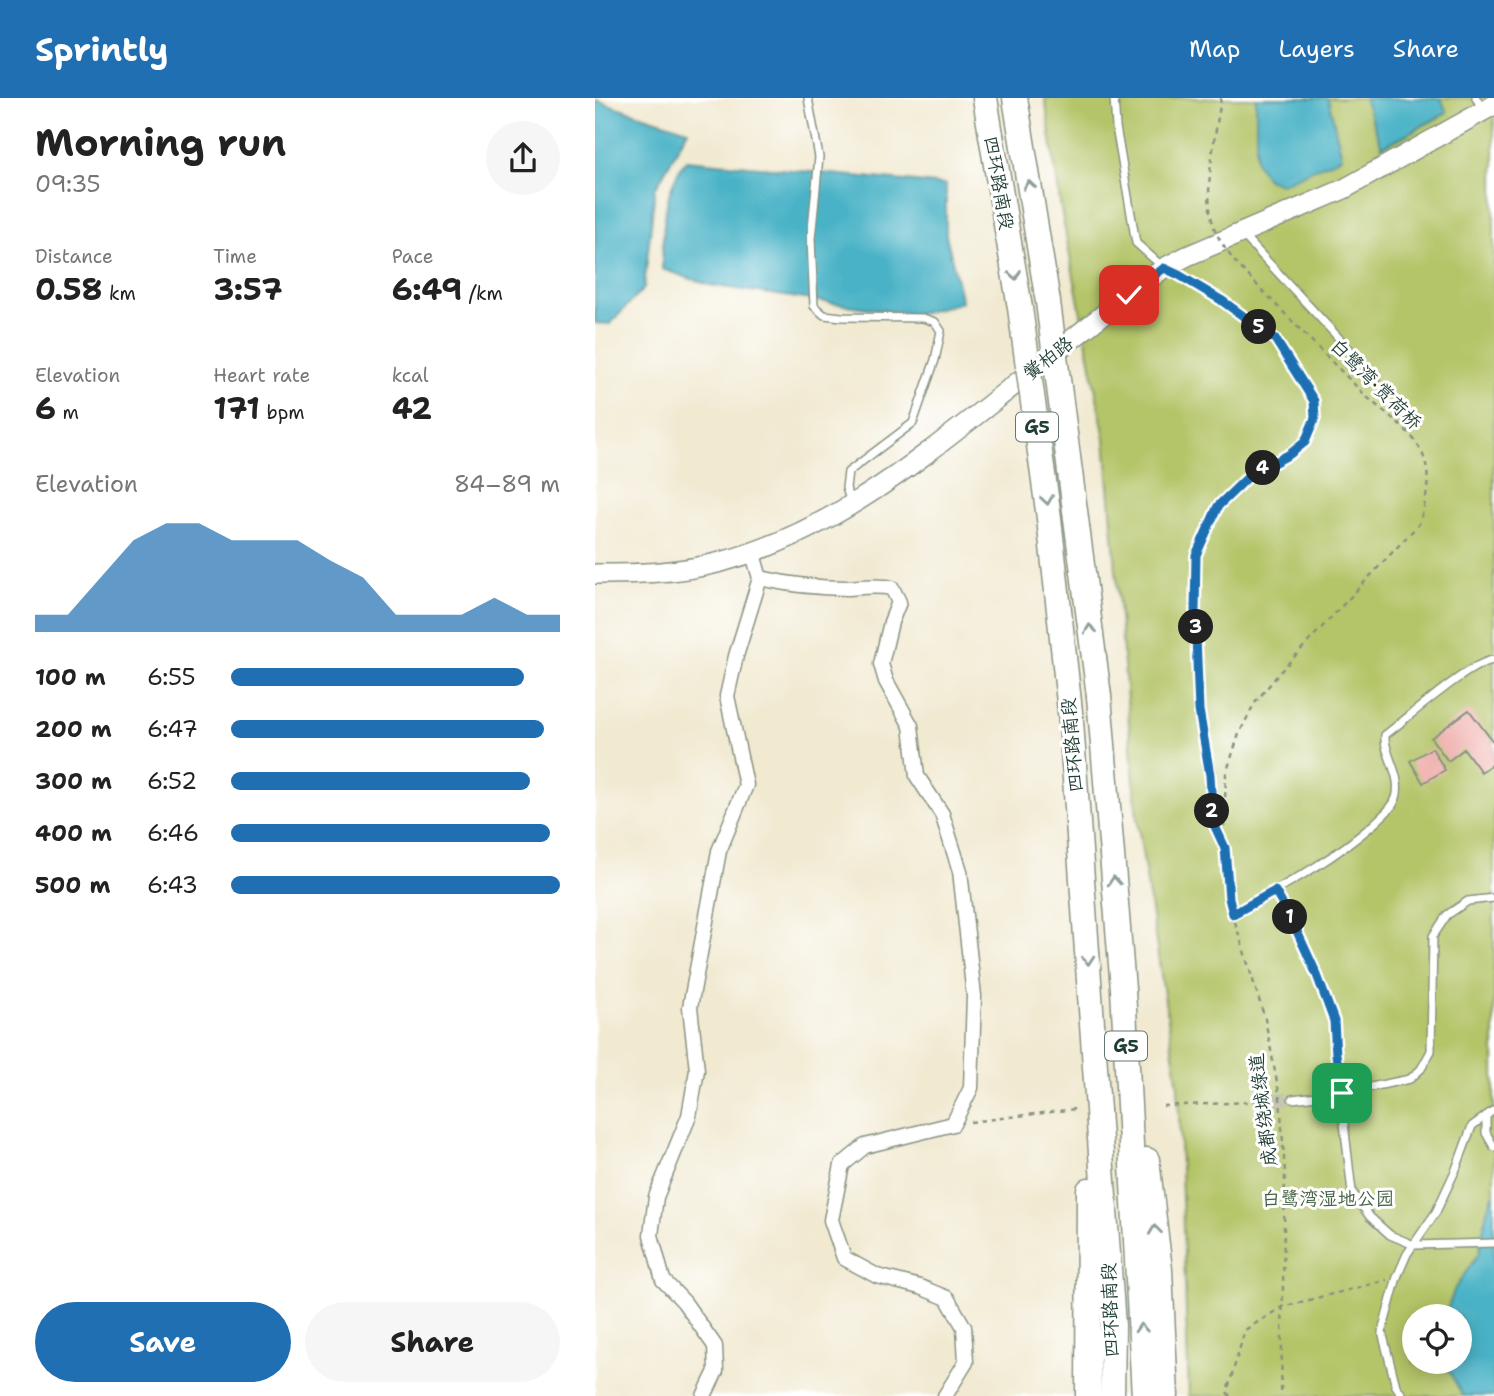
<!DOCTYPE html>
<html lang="en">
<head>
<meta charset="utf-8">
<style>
	body { margin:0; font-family:"Shantell Sans","LXGW WenKai TC",sans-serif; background:#f6f6f6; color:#222; height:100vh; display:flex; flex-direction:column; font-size:26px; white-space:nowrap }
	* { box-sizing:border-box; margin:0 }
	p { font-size:23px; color:#767676 }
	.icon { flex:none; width:38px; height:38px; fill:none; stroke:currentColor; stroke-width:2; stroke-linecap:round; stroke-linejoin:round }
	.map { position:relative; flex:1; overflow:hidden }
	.drawer { display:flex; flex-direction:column; background:#fff; width:595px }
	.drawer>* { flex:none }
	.buttons { position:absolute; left:807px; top:1206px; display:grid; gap:14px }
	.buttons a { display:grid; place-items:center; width:70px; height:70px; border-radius:50%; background:#fff; box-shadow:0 4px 18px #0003; font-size:35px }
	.pin { position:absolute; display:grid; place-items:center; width:60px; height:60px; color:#fff; margin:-30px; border-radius:14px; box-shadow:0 4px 10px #0006 }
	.km { position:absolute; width:35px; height:35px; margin:-18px; border-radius:50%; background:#222; color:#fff; font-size:19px; line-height:35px; text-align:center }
	.round { display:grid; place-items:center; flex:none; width:74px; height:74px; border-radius:37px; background:#f6f6f6 }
	.head { display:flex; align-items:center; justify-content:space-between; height:119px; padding:0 35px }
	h1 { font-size:38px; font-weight:700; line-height:52px }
	.figures { display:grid; grid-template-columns:repeat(3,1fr); gap:10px; height:119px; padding:7px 35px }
	.figures div { display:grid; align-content:center }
	.figures b { font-size:30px; font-weight:700 }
	.figures small { font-size:19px; font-weight:400 }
	.figures p { font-size:19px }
	.chart { height:196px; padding:14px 35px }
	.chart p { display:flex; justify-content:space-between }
	.chart svg { width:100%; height:126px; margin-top:7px; fill:#1f6fb2; opacity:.7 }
	.button { display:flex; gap:14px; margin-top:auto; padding:14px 35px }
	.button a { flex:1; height:80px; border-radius:42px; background:#1f6fb2; color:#fff; font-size:28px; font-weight:700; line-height:80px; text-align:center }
	.button a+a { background:#f6f6f6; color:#222 }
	ul { padding:0 35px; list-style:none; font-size:23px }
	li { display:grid; grid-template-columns:112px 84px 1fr; align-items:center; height:52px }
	li i { height:18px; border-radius:9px; background:#1f6fb2 }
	header { display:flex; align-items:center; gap:42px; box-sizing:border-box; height:98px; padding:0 35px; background:#1f6fb2; color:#fff }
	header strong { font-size:33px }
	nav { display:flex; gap:38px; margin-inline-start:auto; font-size:24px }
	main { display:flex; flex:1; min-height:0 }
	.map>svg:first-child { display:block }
	.green { fill:#b4c467; stroke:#6a804e; stroke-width:2; fill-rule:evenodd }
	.water { fill:#48b2c6; stroke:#34787d; stroke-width:2 }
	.building { fill:#efaeab }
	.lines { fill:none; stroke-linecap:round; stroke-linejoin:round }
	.street-tunnel { stroke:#c7c7b1; stroke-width:14; stroke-dasharray:14 7; stroke-linecap:butt }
	.lane-casing { stroke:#889382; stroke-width:10 }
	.street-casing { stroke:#889382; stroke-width:17 }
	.secondary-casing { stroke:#889382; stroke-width:22 }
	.highway-casing { stroke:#889382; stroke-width:27 }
	.path { stroke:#889382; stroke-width:2.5; stroke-dasharray:5 5; stroke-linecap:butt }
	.lane { stroke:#fff; stroke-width:7 }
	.street { stroke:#fff; stroke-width:14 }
	.secondary { stroke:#fff; stroke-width:19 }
	.highway { stroke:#fff; stroke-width:24 }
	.highway-bridge-casing { stroke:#889382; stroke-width:27; stroke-linecap:butt }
	.path-bridge { stroke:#889382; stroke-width:2.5; stroke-dasharray:5 5; stroke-linecap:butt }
	.highway-bridge { stroke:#fff; stroke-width:24 }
	.oneway { stroke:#8f9e9a }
	.route-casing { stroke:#fff; stroke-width:14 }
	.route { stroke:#1f6fb2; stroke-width:9 }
	.labels { text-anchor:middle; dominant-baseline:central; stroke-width:6; stroke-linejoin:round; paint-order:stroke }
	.shield { fill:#fff; stroke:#627771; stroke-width:2 }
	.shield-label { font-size:18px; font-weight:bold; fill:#1f3d34 }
	.street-label { font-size:19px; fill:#1f3d34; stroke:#fff }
	.park-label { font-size:19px; fill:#445f41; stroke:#fff }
</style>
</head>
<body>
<header>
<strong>Sprintly</strong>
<nav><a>Map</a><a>Layers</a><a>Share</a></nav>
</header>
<main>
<section class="drawer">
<div class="head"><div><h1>Morning run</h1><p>09:35</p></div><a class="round"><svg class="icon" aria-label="share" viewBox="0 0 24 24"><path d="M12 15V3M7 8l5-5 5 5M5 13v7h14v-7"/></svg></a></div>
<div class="figures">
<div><p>Distance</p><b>0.58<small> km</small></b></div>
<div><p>Time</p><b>3:57</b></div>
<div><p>Pace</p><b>6:49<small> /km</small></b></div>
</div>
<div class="figures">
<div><p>Elevation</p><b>6<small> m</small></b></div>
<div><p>Heart rate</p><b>171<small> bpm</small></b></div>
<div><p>kcal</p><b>42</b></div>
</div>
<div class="chart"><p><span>Elevation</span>84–89 m</p>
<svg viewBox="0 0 160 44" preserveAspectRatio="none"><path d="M0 44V38L10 38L20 25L30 12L40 6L50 6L60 12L70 12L80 12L90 19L100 25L110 38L120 38L130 38L140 32L150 38L160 38V44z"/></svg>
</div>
<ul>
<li><b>100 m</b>6:55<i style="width:89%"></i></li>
<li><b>200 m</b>6:47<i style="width:95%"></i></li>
<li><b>300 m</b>6:52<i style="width:91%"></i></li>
<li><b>400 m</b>6:46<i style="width:97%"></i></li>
<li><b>500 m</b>6:43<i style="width:100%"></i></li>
</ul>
<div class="button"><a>Save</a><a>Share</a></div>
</section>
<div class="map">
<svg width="899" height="1298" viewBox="0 0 899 1298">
	<rect width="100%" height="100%" fill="#fff"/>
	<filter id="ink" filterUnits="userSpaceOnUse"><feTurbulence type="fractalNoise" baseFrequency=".0143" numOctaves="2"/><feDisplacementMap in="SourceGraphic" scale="14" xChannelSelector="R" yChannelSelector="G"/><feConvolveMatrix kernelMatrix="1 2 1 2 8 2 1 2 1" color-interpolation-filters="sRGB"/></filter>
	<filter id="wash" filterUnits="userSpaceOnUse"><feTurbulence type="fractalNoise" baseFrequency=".00686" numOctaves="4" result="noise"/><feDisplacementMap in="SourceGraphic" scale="28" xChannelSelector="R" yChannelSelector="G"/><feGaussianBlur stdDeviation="1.57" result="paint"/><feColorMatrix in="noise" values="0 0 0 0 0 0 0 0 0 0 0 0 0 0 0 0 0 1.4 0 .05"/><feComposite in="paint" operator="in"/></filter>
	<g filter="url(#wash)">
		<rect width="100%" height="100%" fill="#f1e9d0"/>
		<path class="green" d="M450 0H899V1298H594L583 988 542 720 510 341 466 111ZM819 1218H864V1264H819Z"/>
		<g class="water">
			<polygon points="661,0 733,0 747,59 686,86 672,81 661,64"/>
			<polygon points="769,0 846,0 852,15 787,49"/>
			<polygon points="0,2 93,32 60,91 49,190 15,226 0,225"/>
			<path d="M91 62 351 87V137L367 204 320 217 114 187 67 171C68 133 67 93 91 62Z"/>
			<polygon points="899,1095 899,1298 868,1298 849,1264 864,1264 864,1218 850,1218 860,1190 884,1155 892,1112"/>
		</g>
		<g id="blocks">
			<g class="building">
				<polygon points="874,612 899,645 899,665 886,674 869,651 853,663 836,640"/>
				<polygon points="837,650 850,672 828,685 815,663"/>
			</g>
		</g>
	</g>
	<g filter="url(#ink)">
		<use href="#blocks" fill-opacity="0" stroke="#889382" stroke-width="2"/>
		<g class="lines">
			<polyline class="street-tunnel" points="678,1003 697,1001"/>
			<defs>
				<g id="lane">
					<polyline points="213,0 224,59 216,141 219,208 229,217 247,219 328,220 340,224 346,233 340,262 318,325 253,374 251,390 256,405"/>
					<polyline points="519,0 521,29 541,145 569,170 585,177 626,202 680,241 719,303 720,320 710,344 695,356 654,378 623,408 601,457 600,514 604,612 615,677 618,724 630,750"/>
					<polyline points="881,0 888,12"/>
					<polyline points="646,135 781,280"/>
					<polyline points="680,793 700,829 722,877 739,923 741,956 757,1094 775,1119 795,1137 819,1147 899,1145"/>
					<path d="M638 816C688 788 737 763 780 725 787 718 798 710 801 700 808 677 788 656 790 637 812 621 876 563 899 562"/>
					<polyline points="697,1001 747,995 815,981 826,971 836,953 838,838 852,817 873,803 899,800"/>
					<polyline points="891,1018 891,1035 899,1049"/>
					<polyline points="808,1298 801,1288 787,1234 802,1179 812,1156 841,1114 861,1071 877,1028 899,1012"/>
				</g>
				<g id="street">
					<path d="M165 480C195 487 222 490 253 490 269 489 281 487 297 490L304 504 296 524 286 566 291 583 316 628 322 678 347 716 365 773 379 898 376 990 358 1026 270 1048 247 1067 236 1122 249 1160 282 1178 325 1189 352 1200 369 1229 371 1264 350 1298"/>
					<polyline points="109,1298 121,1273 120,1248 89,1204 68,1182 56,1137 61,1099 94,1018 102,972 95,909 124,753 151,687 132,598 141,558 165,480 157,453"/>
				</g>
				<path id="secondary" d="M0 476C43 476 84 475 126 464 228 437 312 372 394 307 452 261 509 215 569 170L592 158 749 91 899 7"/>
				<g id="highway">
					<polyline points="390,0 396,37"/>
					<polyline points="420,0 423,18"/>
					<polyline points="504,598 528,891 549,1298"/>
					<polyline points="476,623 518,1228 517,1298"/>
					<polyline points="552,1062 565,1172 571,1298"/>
					<polyline points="493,1298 494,1092"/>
				</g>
			</defs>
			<use href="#lane" class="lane-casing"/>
			<use href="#street" class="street-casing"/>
			<use href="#secondary" class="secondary-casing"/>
			<use href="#highway" class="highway-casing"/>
			<g class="path">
				<polyline points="630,759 636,808"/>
				<polyline points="640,824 670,921 685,1000 690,1075 686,1298"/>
				<polyline points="568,1008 678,1003"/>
				<polyline points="375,1024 480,1011"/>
				<polyline points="635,1298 632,1294 650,1232 687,1209 792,1182"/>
			</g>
			<use href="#lane" class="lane"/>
			<use href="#street" class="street"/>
			<use href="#secondary" class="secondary"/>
			<use href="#highway" class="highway"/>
			<defs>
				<g id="highway-bridge">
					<polyline points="423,18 453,204 504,598"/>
					<polyline points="396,37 425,210 454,420 476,623"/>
				</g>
			</defs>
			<use href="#highway-bridge" class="highway-bridge-casing"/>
			<path class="path-bridge" d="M626 0C621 38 606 96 620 132 625 144 633 155 641 165 683 209 726 253 769 296 789 316 816 329 828 357 837 379 831 404 824 426L685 574 659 606 644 636 631 676 629 728"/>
			<use href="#highway-bridge" class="highway-bridge"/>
		</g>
		<defs><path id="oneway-chevron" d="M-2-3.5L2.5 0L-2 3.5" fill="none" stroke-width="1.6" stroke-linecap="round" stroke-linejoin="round" transform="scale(1.75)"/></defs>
		<g class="oneway">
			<use href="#oneway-chevron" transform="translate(434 87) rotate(-99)"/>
			<use href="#oneway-chevron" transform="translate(420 177) rotate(80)"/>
			<use href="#oneway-chevron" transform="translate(452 402) rotate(82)"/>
			<use href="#oneway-chevron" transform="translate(495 531) rotate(-97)"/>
			<use href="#oneway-chevron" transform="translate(519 783) rotate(-95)"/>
			<use href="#oneway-chevron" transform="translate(493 862) rotate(86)"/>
			<use href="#oneway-chevron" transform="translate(560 1132) rotate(-97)"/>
			<use href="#oneway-chevron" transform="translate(546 1230) rotate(-93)"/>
		</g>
	</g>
	<g class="lines" filter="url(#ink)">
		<defs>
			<polyline id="route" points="534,197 569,170 584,177 626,202 680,241 719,303 720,320 710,344 695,356 654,378 623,408 601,457 600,514 604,612 615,677 618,724 630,750 634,800 638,816 680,793 700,829 722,877 739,923 741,956 747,995"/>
		</defs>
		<use href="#route" class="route-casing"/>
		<use href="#route" class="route"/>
	</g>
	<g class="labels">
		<g class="shield">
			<rect x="421" y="314.5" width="42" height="29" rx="5"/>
			<rect x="510" y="933.5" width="42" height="29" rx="5"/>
		</g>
		<g class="shield-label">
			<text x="442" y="329">G5</text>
			<text x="531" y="948">G5</text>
		</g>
		<g class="street-label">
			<text transform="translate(404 85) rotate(80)">四环路南段</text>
			<text transform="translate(453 260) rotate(-38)">黉柏路</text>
			<text transform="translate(781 286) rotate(45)">白鹭湾·赏荷桥</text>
			<text transform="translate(477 647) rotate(-95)">四环路南段</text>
			<text transform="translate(668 1012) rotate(-97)">成都绕城绿道</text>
			<text transform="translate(515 1212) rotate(-92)">四环路南段</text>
		</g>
		<g class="park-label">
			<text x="733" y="1100">白鹭湾湿地公园</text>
		</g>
	</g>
</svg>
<div class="buttons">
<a><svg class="icon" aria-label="locate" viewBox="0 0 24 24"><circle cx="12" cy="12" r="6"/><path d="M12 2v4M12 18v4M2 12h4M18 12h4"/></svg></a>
</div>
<div class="pin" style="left:747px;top:995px;background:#1e9e55"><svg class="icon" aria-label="arrive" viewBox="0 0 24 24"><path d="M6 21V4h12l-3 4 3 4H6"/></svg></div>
<div class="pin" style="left:534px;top:197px;background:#d93025"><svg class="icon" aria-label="check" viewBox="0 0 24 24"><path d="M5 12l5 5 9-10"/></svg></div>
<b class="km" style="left:695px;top:819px">1</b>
<b class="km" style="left:617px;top:713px">2</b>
<b class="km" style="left:601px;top:529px">3</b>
<b class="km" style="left:668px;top:370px">4</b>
<b class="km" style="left:664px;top:229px">5</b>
</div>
</main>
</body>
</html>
